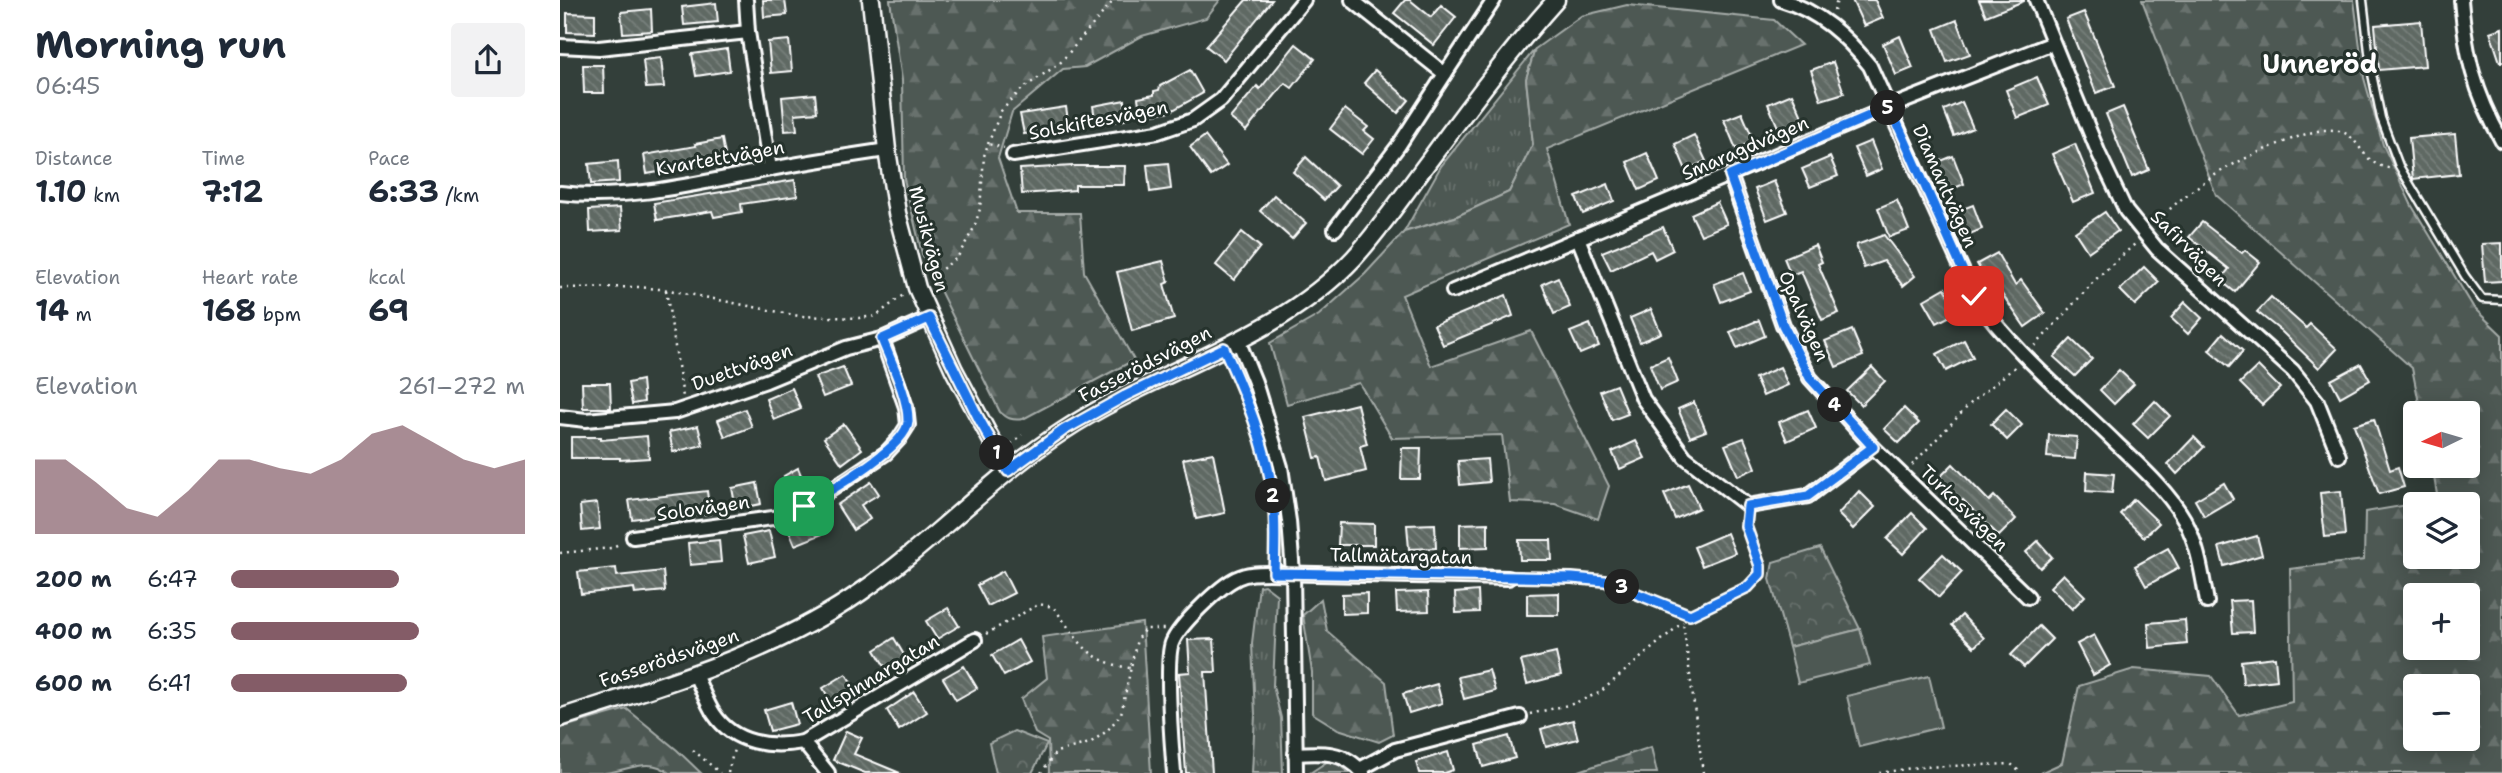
<!DOCTYPE html>
<html lang="en">
<head>
<meta charset="utf-8">
<style>
	body { margin:0; font-family:"Shantell Sans",sans-serif; background:#f2f2f3; color:#1f2937; height:100vh; display:flex; flex-direction:column; font-size:26px; white-space:nowrap }
	* { box-sizing:border-box; margin:0 }
	p { font-size:23px; color:#747a83 }
	.icon { flex:none; width:38px; height:38px; fill:none; stroke:currentColor; stroke-width:2; stroke-linecap:round; stroke-linejoin:round }
	.map { position:relative; flex:1; overflow:hidden }
	.side { display:flex; flex-direction:column; background:#fff; width:560px }
	.side>* { flex:none }
	.needle { width:46px; rotate:265deg }
	.controls { position:absolute; left:1843px; top:401px; display:grid; gap:14px }
	.controls a { display:grid; place-items:center; width:77px; height:77px; border-radius:7px; background:#fff; box-shadow:0 4px 18px #0003; font-size:35px }
	.pin { position:absolute; display:grid; place-items:center; width:60px; height:60px; color:#fff; margin:-30px; border-radius:14px; box-shadow:0 4px 10px #0006 }
	.km { position:absolute; width:35px; height:35px; margin:-18px; border-radius:50%; background:#222; color:#fff; font-size:19px; line-height:35px; text-align:center }
	.round { display:grid; place-items:center; flex:none; width:74px; height:74px; border-radius:7px; background:#f2f2f3 }
	.headline { display:flex; align-items:center; justify-content:space-between; height:119px; padding:0 35px }
	h1 { font-size:38px; font-weight:700; line-height:52px }
	.metrics { display:grid; grid-template-columns:repeat(3,1fr); gap:10px; height:119px; padding:7px 35px }
	.metrics div { display:grid; align-content:center }
	.metrics b { font-size:30px; font-weight:700 }
	.metrics small { font-size:19px; font-weight:400 }
	.metrics p { font-size:19px }
	.chart { height:196px; padding:14px 35px }
	.chart p { display:flex; justify-content:space-between }
	.chart svg { width:100%; height:126px; margin-top:7px; fill:#845c67; opacity:.7 }
	ul { padding:0 35px; list-style:none; font-size:23px }
	li { display:grid; grid-template-columns:112px 84px 1fr; align-items:center; height:52px }
	li i { height:18px; border-radius:9px; background:#845c67 }
	main { display:flex; flex:1; min-height:0 }
	.map>svg:first-child { display:block }
	.grass { fill:url(#grass-tufts); stroke:#a6aca9; stroke-width:2 }
	.forest { fill:url(#forest-firs); stroke:#a6aca9; stroke-width:2; fill-rule:evenodd }
	.park { fill:url(#park-crowns); stroke:#a6aca9; stroke-width:2 }
	.pitch { fill:#4d5853; stroke:#a6aca9; stroke-width:2 }
	.building { fill:url(#building-back-hatch); stroke:#fff; stroke-width:2 }
	.lines { fill:none; stroke-linecap:round; stroke-linejoin:round }
	.service-casing { stroke:#fff; stroke-width:11 }
	.minor-casing { stroke:#fff; stroke-width:18 }
	.tertiary-casing { stroke:#fff; stroke-width:21 }
	.path { stroke:#fff; stroke-width:2.5; stroke-dasharray:2 5; stroke-linecap:butt }
	.service { stroke:#26332d; stroke-width:6 }
	.minor { stroke:#26332d; stroke-width:12 }
	.tertiary { stroke:#26332d; stroke-width:16 }
	.route-casing { stroke:#fff; stroke-width:14 }
	.route { stroke:#1a73e8; stroke-width:9 }
	.labels { text-anchor:middle; dominant-baseline:central; stroke-width:6; stroke-linejoin:round; paint-order:stroke }
	.street-label { font-size:19px; fill:#fff; stroke:#26332d }
	.district-label { font-size:26px; font-weight:bold; fill:#fff; stroke:#26332d }
</style>
</head>
<body>
<main>
<section class="side">
<div class="headline"><div><h1>Morning run</h1><p>06:45</p></div><a class="round"><svg class="icon" aria-label="share" viewBox="0 0 24 24"><path d="M12 15V3M7 8l5-5 5 5M5 13v7h14v-7"/></svg></a></div>
<div class="metrics">
<div><p>Distance</p><b>1.10<small> km</small></b></div>
<div><p>Time</p><b>7:12</b></div>
<div><p>Pace</p><b>6:33<small> /km</small></b></div>
</div>
<div class="metrics">
<div><p>Elevation</p><b>14<small> m</small></b></div>
<div><p>Heart rate</p><b>168<small> bpm</small></b></div>
<div><p>kcal</p><b>69</b></div>
</div>
<div class="chart"><p><span>Elevation</span>261–272 m</p>
<svg viewBox="0 0 160 44" preserveAspectRatio="none"><path d="M0 44V18L10 18L20 26L30 35L40 38L50 29L60 18L70 18L80 21L90 23L100 18L110 9L120 6L130 12L140 18L150 21L160 18V44z"/></svg>
</div>
<ul>
<li><b>200 m</b>6:47<i style="width:57%"></i></li>
<li><b>400 m</b>6:35<i style="width:64%"></i></li>
<li><b>600 m</b>6:41<i style="width:60%"></i></li>
</ul>
</section>
<div class="map">
<svg width="1942" height="773" viewBox="0 0 1942 773">
	<defs>
		<pattern id="grass-tufts" width="24" height="20" patternUnits="userSpaceOnUse" patternTransform="scale(1.75)"><rect width="24" height="20" fill="#4d5853"/><path d="M3 7l-1-3M5 7V3M7 7l1-3M15 17l-1-3M17 17v-4M19 17l1-3" fill="none" stroke="#68716d"/></pattern>
		<pattern id="forest-firs" width="22" height="20" patternUnits="userSpaceOnUse" patternTransform="scale(1.75)"><rect width="22" height="20" fill="#4d5853"/><path d="M5 1l3.5 6h-7zM16 11l3.5 6h-7z" fill="#68716d"/></pattern>
		<pattern id="park-crowns" width="20" height="18" patternUnits="userSpaceOnUse" patternTransform="scale(1.75)"><rect width="20" height="18" fill="#4d5853"/><path d="M2 6a3 3 0 1 1 6 0M12 15a3 3 0 1 1 6 0" fill="none" stroke="#68716d"/></pattern>
		<pattern id="building-back-hatch" width="6" height="6" patternUnits="userSpaceOnUse" patternTransform="scale(1.75)"><rect width="6" height="6" fill="#5f6964"/><path d="M-1 5l2 2M0 0l6 6M5-1l2 2" fill="none" stroke="#77807b"/></pattern>
	</defs>
	<rect width="100%" height="100%" fill="#333f3a"/>
	<filter id="ink" filterUnits="userSpaceOnUse"><feTurbulence type="fractalNoise" baseFrequency=".0143" numOctaves="2"/><feDisplacementMap in="SourceGraphic" scale="14" xChannelSelector="R" yChannelSelector="G"/><feConvolveMatrix kernelMatrix="1 2 1 2 8 2 1 2 1" color-interpolation-filters="sRGB"/></filter>
	<g filter="url(#ink)">
		<g class="grass">
			<polygon points="975,49 966,79 973,144 949,192 895,217 844,232 881,166"/>
			<polygon points="704,585 717,595 713,686 721,718 723,773 692,773 695,715 692,643 699,586"/>
			<polygon points="768,761 779,765 789,773 750,773"/>
		</g>
		<g class="forest">
			<path d="M330 0H660L646 18 582 36 525 67 503 69 452 112 438 158 457 213H520L524 272 574 360 463 419C452 421 447 418 440 412L362 254 344 179 342 80Z"/>
			<path d="M1582 0H1794L1804 78 1823 145 1852 206 1914 308 1942 335V773H1480L1502 763 1519 686 1574 669 1651 676 1679 715 1732 702 1730 569 1804 560 1805 512 1878 500 1872 466H1908V413H1861L1852 368 1656 195ZM1855 504H1908V556H1855ZM1908 595V648H1855V595ZM1908 686V738H1855V686Z"/>
			<polygon points="1067,5 1214,20 1241,45 987,149 1009,224 842,295 871,366 971,331 1049,486 1038,519 995,504 950,502 942,435 832,438 799,383 727,404 710,343 759,315 805,274 844,232 895,217 949,192 973,144 966,79 975,49 1021,16"/>
			<polygon points="761,599 767,631 826,682 833,735 819,742 778,729 752,713 752,672 743,615"/>
			<polygon points="582,623 591,773 489,773 488,741 475,733 461,699 487,678 482,637"/>
			<path d="M67 709 117 750 141 773H109C90 756 67 771 45 773 30 773 15 773 0 773V728Z"/>
			<polygon points="1091,747 1097,773 1013,773"/>
		</g>
		<g class="park">
			<polygon points="1260,548 1300,629 1229,647 1210,579 1213,562"/>
			<polygon points="454,731 487,744 472,773 436,773 429,743"/>
		</g>
		<g class="pitch">
			<polygon points="1300,629 1310,665 1238,683 1229,647"/>
			<polygon points="1369,676 1381,727 1299,747 1287,696"/>
		</g>
		<g class="building">
			<polygon points="203,0 225,0 227,15 204,17"/>
			<polygon points="686,0 712,0 664,60 646,46"/>
			<polygon points="845,0 850,0 871,17 881,5 896,17 874,45 834,13"/>
			<polygon points="1292,0 1315,0 1323,18 1304,26"/>
			<polygon points="1419,0 1464,0 1464,1 1426,16"/>
			<polygon points="156,3 158,22 124,25 122,7"/>
			<polygon points="91,9 92,31 63,33 61,12"/>
			<polygon points="1524,12 1555,86 1536,93 1506,19"/>
			<polygon points="7,13 35,14 35,33 7,32"/>
			<polygon points="1397,20 1410,54 1387,62 1375,29"/>
			<polygon points="1861,21 1865,66 1819,70 1815,25"/>
			<polygon points="1942,28 1942,62 1940,62 1930,32"/>
			<polygon points="1340,36 1353,68 1336,75 1323,44"/>
			<polygon points="229,40 232,71 211,73 208,42"/>
			<polygon points="736,44 755,59 732,88 725,83 686,131 670,118 697,86 700,89"/>
			<polygon points="167,49 170,71 136,76 132,54"/>
			<polygon points="101,58 104,87 86,88 83,60"/>
			<polygon points="1273,62 1284,93 1261,100 1251,70"/>
			<polygon points="23,65 43,65 44,93 24,93"/>
			<polygon points="630,70 643,93 611,111 581,116 578,98 594,95 594,91 599,90 600,86"/>
			<polygon points="815,70 849,100 838,113 804,83"/>
			<polygon points="1477,77 1489,105 1457,118 1446,90"/>
			<polygon points="255,94 257,112 235,114 237,130 225,131 222,97"/>
			<polygon points="1232,94 1244,121 1220,132 1208,104"/>
			<polygon points="565,100 565,120 536,125 533,106"/>
			<polygon points="1402,102 1413,128 1394,136 1384,110"/>
			<polygon points="506,107 509,126 464,134 460,114"/>
			<polygon points="1563,107 1589,170 1572,177 1546,114"/>
			<polygon points="785,109 808,127 804,131 814,139 802,154 770,129"/>
			<polygon points="1182,113 1194,141 1176,149 1164,120"/>
			<polygon points="1895,134 1899,174 1853,179 1849,138"/>
			<polygon points="1134,135 1146,161 1126,170 1115,144"/>
			<polygon points="645,136 667,165 651,176 630,147"/>
			<polygon points="162,139 166,160 87,174 84,155 136,146 135,144"/>
			<polygon points="1311,141 1322,169 1306,176 1294,148"/>
			<polygon points="1515,144 1535,193 1513,202 1492,154"/>
			<polygon points="1087,153 1099,181 1079,190 1067,162"/>
			<polygon points="1393,156 1404,184 1388,191 1376,163"/>
			<polygon points="746,157 777,186 764,200 733,172"/>
			<polygon points="1270,157 1278,176 1250,187 1242,169"/>
			<polygon points="58,161 59,182 31,184 29,164"/>
			<polygon points="608,163 611,189 590,192 587,165"/>
			<polygon points="513,166 565,166 564,185 515,185 515,190 462,194 460,169"/>
			<polygon points="235,180 237,196 181,204 182,212 154,217 152,211 97,220 94,203"/>
			<polygon points="1214,181 1227,212 1207,220 1195,189"/>
			<polygon points="1048,184 1054,201 1023,214 1016,197"/>
			<polygon points="714,195 746,223 732,239 700,211"/>
			<polygon points="1337,200 1349,230 1329,237 1318,208"/>
			<polygon points="1157,202 1167,224 1141,235 1131,214"/>
			<polygon points="1413,205 1422,229 1405,236 1395,212"/>
			<polygon points="60,208 62,230 30,232 29,210"/>
			<polygon points="1545,212 1558,231 1528,252 1515,232"/>
			<polygon points="1642,222 1682,253 1685,250 1700,262 1675,292 1660,280 1669,269 1629,237"/>
			<polygon points="1103,227 1113,250 1095,259 1091,251 1051,270 1042,252"/>
			<polygon points="682,232 700,247 674,280 656,265"/>
			<polygon points="1324,235 1355,276 1343,286 1324,261 1304,268 1296,245"/>
			<polygon points="1942,243 1942,281 1925,282 1922,244"/>
			<polygon points="1255,245 1262,262 1258,264 1279,313 1262,320 1241,271 1231,275 1224,258"/>
			<polygon points="1437,253 1455,285 1461,280 1485,313 1465,327 1432,280 1428,283 1417,264"/>
			<polygon points="603,261 609,282 604,284 614,319 572,331 557,272"/>
			<polygon points="1584,267 1599,282 1575,305 1560,290"/>
			<polygon points="1183,273 1190,291 1161,302 1154,284"/>
			<polygon points="998,277 1010,307 994,314 982,284"/>
			<polygon points="1385,288 1398,312 1377,323 1364,300"/>
			<polygon points="946,295 953,316 883,345 874,325"/>
			<polygon points="1711,297 1746,328 1750,324 1777,349 1759,368 1721,331 1697,312"/>
			<polygon points="1625,302 1642,318 1628,334 1611,318"/>
			<polygon points="1091,309 1101,333 1080,342 1070,318"/>
			<polygon points="1199,320 1205,336 1177,348 1170,332"/>
			<polygon points="1030,324 1039,346 1020,354 1010,332"/>
			<polygon points="1292,330 1303,356 1276,367 1265,341"/>
			<polygon points="1663,333 1683,351 1669,367 1649,350"/>
			<polygon points="1511,339 1532,359 1515,376 1494,357"/>
			<polygon points="1404,340 1413,357 1386,371 1377,354"/>
			<polygon points="1108,357 1118,382 1100,390 1090,365"/>
			<polygon points="1801,364 1810,380 1780,397 1771,380"/>
			<polygon points="1698,366 1720,388 1702,405 1680,383"/>
			<polygon points="283,367 291,386 263,397 255,377"/>
			<polygon points="1220,367 1228,385 1203,396 1195,378"/>
			<polygon points="1312,367 1325,381 1301,405 1287,391"/>
			<polygon points="1559,370 1574,384 1554,404 1540,390"/>
			<polygon points="82,380 84,402 72,404 68,383"/>
			<polygon points="22,383 50,383 51,408 23,408"/>
			<polygon points="1056,385 1068,414 1052,420 1040,391"/>
			<polygon points="232,388 241,409 214,420 206,399"/>
			<polygon points="1595,401 1610,416 1588,438 1573,424"/>
			<polygon points="1134,402 1146,431 1130,437 1118,409"/>
			<polygon points="797,404 807,444 800,446 806,471 766,481 760,457 755,458 745,417"/>
			<polygon points="1344,408 1359,423 1339,443 1324,429"/>
			<polygon points="185,409 192,427 165,437 158,420"/>
			<polygon points="1446,409 1462,425 1447,440 1431,424"/>
			<polygon points="1248,410 1256,428 1227,441 1219,422"/>
			<polygon points="1814,419 1830,470 1838,467 1844,487 1819,494 1794,425"/>
			<polygon points="284,424 302,449 282,464 264,438"/>
			<polygon points="138,426 143,445 113,452 109,432"/>
			<polygon points="1489,435 1517,437 1515,459 1487,457"/>
			<polygon points="87,436 89,458 60,460 60,458 11,458 11,437 41,437 41,440"/>
			<polygon points="1634,437 1644,447 1617,474 1608,464"/>
			<polygon points="1184,438 1196,468 1178,476 1165,445"/>
			<polygon points="1076,441 1085,458 1060,469 1052,452"/>
			<polygon points="842,448 861,448 860,479 841,479"/>
			<polygon points="653,453 665,513 636,519 623,459"/>
			<polygon points="927,459 929,482 900,485 898,461"/>
			<polygon points="1393,464 1429,501 1434,496 1456,519 1439,536 1403,500 1399,504 1376,481"/>
			<polygon points="238,468 246,487 234,494 224,476"/>
			<polygon points="1527,472 1554,474 1552,493 1526,491"/>
			<polygon points="311,482 319,494 301,505 310,519 293,530 277,505"/>
			<polygon points="197,483 201,504 176,509 172,488"/>
			<polygon points="1664,483 1673,499 1644,516 1635,500"/>
			<polygon points="1128,484 1139,508 1115,519 1104,494"/>
			<polygon points="147,491 150,514 120,516 120,513 72,519 69,500"/>
			<polygon points="1299,491 1315,507 1293,529 1278,514"/>
			<polygon points="1781,491 1785,535 1765,537 1760,493"/>
			<polygon points="1574,499 1599,523 1584,537 1560,514"/>
			<polygon points="37,503 40,529 22,531 20,505"/>
			<polygon points="1352,513 1367,528 1343,554 1327,539"/>
			<polygon points="257,514 265,533 235,545 227,526"/>
			<polygon points="779,523 814,524 814,545 778,545"/>
			<polygon points="928,523 928,547 900,548 900,524"/>
			<polygon points="875,524 876,548 849,549 847,525"/>
			<polygon points="209,531 215,557 189,563 183,536"/>
			<polygon points="1167,533 1175,553 1142,566 1134,547"/>
			<polygon points="1697,536 1702,555 1664,566 1659,547"/>
			<polygon points="159,540 161,562 130,565 128,543"/>
			<polygon points="959,540 991,540 992,560 960,560"/>
			<polygon points="1478,541 1492,557 1480,568 1466,552"/>
			<polygon points="1608,548 1619,568 1586,586 1575,566"/>
			<polygon points="1383,554 1402,572 1379,597 1359,578"/>
			<polygon points="56,568 57,576 103,571 105,591 75,594 74,588 21,594 18,572"/>
			<polygon points="443,571 454,593 428,606 417,585"/>
			<polygon points="1503,574 1525,596 1512,609 1490,587"/>
			<polygon points="918,591 919,612 896,613 895,593"/>
			<polygon points="868,592 869,611 837,612 836,593"/>
			<polygon points="807,593 807,613 782,614 782,594"/>
			<polygon points="999,593 999,615 967,615 967,594"/>
			<polygon points="1691,600 1693,632 1673,633 1670,601"/>
			<polygon points="388,608 399,626 377,639 366,621"/>
			<polygon points="1402,615 1424,638 1414,647 1392,625"/>
			<polygon points="1625,620 1627,644 1590,648 1588,623"/>
			<polygon points="1479,626 1492,639 1464,667 1451,655"/>
			<polygon points="1534,635 1550,665 1533,675 1517,644"/>
			<polygon points="334,638 347,660 328,672 315,650"/>
			<polygon points="654,639 656,672 645,672 652,773 626,773 619,673 630,672 628,640"/>
			<polygon points="458,640 470,662 444,676 432,655"/>
			<polygon points="996,653 1001,675 967,684 961,661"/>
			<polygon points="1715,657 1717,680 1683,684 1681,661"/>
			<polygon points="404,666 417,688 396,700 383,678"/>
			<polygon points="929,670 935,691 904,699 898,677"/>
			<polygon points="286,674 296,690 273,705 263,688"/>
			<polygon points="877,684 882,703 849,713 843,694"/>
			<polygon points="354,692 367,712 339,730 327,710"/>
			<polygon points="231,702 237,724 210,731 204,710"/>
			<polygon points="1013,720 1018,739 986,747 981,729"/>
			<polygon points="286,731 302,738 294,754 340,773 305,773 273,760"/>
			<polygon points="949,736 955,758 923,767 917,745"/>
			<polygon points="888,752 893,770 885,773 859,773 856,762"/>
		</g>
		<g class="lines">
			<defs>
				<polyline id="service" points="1803,0 1811,69 1821,118 1839,166 1905,276 1922,299 1942,300"/>
				<g id="minor">
					<polyline points="186,0 188,32"/>
					<path d="M1221 0C1259 11 1286 36 1310 66L1414 296C1453 351 1508 396 1556 443 1580 466 1607 490 1624 519 1638 544 1642 574 1647 602"/>
					<polyline points="1476,0 1539,154 1566,211 1597,249 1733,371 1757,401 1779,456"/>
					<path d="M1901 0C1906 56 1914 91 1942 141"/>
					<polyline points="0,46 39,48 188,32 210,169"/>
					<polyline points="885,74 934,0"/>
					<polyline points="453,155 598,132 633,120 661,100 744,0"/>
					<path d="M0 193C69 201 139 183 206 170 246 162 287 156 327 150"/>
					<polyline points="775,229 839,145 885,74 792,0"/>
					<polyline points="1018,238 1083,399 1125,457 1188,506 1248,496 1313,447 1250,378 1223,325 1170,175"/>
					<polyline points="893,291 1330,107 1493,43"/>
					<polyline points="678,340 695,382 721,467 729,521 733,573 736,773"/>
					<polyline points="0,417 26,420 115,412 206,381 286,348 322,339 369,318"/>
					<polyline points="1313,447 1468,597"/>
					<polyline points="73,537 220,517 266,493 326,453 339,439 348,425 346,407 322,339"/>
					<path d="M134 673C141 686 146 702 154 714 174 744 210 748 243 742L415 640"/>
					<polyline points="243,742 268,773"/>
					<path d="M735 754C762 752 785 751 803 773"/>
					<polyline points="800,769 835,750 960,717"/>
					<path d="M614 773C612 750 605 661 612 643 619 625 660 586 677 578 687 573 698 573 709 573L948 578"/>
				</g>
				<g id="tertiary">
					<polyline points="311,0 327,150 337,213 357,288 394,370 448,471"/>
					<path d="M0 718C104 684 210 655 301 592 372 543 431 478 503 431 597 369 715 342 794 258 822 227 846 191 871 158 911 104 951 50 996 0"/>
				</g>
			</defs>
			<use href="#service" class="service-casing"/>
			<use href="#minor" class="minor-casing"/>
			<use href="#tertiary" class="tertiary-casing"/>
			<g class="path">
				<polyline points="1274,11 1277,0"/>
				<polyline points="428,144 441,111 462,89 500,63 554,0"/>
				<path d="M1595 224C1633 183 1679 158 1732 139 1746 134 1763 127 1779 131 1801 136 1800 164 1829 168"/>
				<polyline points="371,277 397,258 414,228 420,209 424,156 428,144 444,148"/>
				<polyline points="0,288 78,287 109,290 239,316 299,318 316,316 343,295"/>
				<polyline points="106,290 123,397"/>
				<polyline points="1475,346 1539,276 1575,244"/>
				<polyline points="670,361 685,400"/>
				<polyline points="451,444 462,435"/>
				<polyline points="1352,465 1411,403 1456,366"/>
				<polyline points="0,553 51,548 61,543"/>
				<polyline points="714,561 715,525"/>
				<polyline points="962,577 1012,578 1045,581 1130,616"/>
				<path d="M426 634 479 604 493 607C519 639 524 661 570 668"/>
				<polyline points="970,714 1012,704 1039,693 1123,622"/>
				<polyline points="133,750 160,773"/>
				<polyline points="168,773 174,749"/>
				<polyline points="481,773 496,752 530,743 547,731 561,714 577,639 585,629 605,629"/>
				<path d="M1143 773 1123 622C1145 600 1181 599 1200 574L1201 566 1186 526V520"/>
				<polyline points="1319,773 1359,767 1451,764 1461,773"/>
			</g>
			<use href="#service" class="service"/>
			<use href="#minor" class="minor"/>
			<use href="#tertiary" class="tertiary"/>
		</g>
	</g>
	<g class="lines" filter="url(#ink)">
		<defs>
			<path id="route" d="M244 506C266 493 346 448 348 422 349 398 331 362 322 339L369 318 419 419 448 471 504 430 565 396 664 348C685 395 707 446 713 497 716 522 715 547 714 573L1012 578 1045 581 1130 615 1188 587 1200 574V566L1186 526 1188 506 1248 496 1313 447 1250 378 1223 325 1170 176 1330 107 1414 296"/>
		</defs>
		<use href="#route" class="route-casing"/>
		<use href="#route" class="route"/>
	</g>
	<g class="labels">
		<g class="street-label">
			<text transform="translate(538 120) rotate(-11)">Solskiftesvägen</text>
			<text transform="translate(1185 148) rotate(-23)">Smaragdvägen</text>
			<text transform="translate(160 158) rotate(-10)">Kvartettvägen</text>
			<text transform="translate(1385 186) rotate(66)">Diamantvägen</text>
			<text transform="translate(369 239) rotate(75)">Musikvägen</text>
			<text transform="translate(1629 248) rotate(45)">Safirvägen</text>
			<text transform="translate(1244 316) rotate(66)">Opalvägen</text>
			<text transform="translate(585 364) rotate(-27)">Fasserödsvägen</text>
			<text transform="translate(182 367) rotate(-20)">Duettvägen</text>
			<text transform="translate(143 508) rotate(-8)">Solovägen</text>
			<text transform="translate(1404 508) rotate(44)">Turkosvägen</text>
			<text transform="translate(841 556) rotate(1)">Tallmätargatan</text>
			<text transform="translate(109 658) rotate(-19)">Fasserödsvägen</text>
			<text transform="translate(311 679) rotate(-31)">Tallspinnargatan</text>
		</g>
		<g class="district-label">
			<text x="1760" y="63">Unneröd</text>
		</g>
	</g>
</svg>
<div class="controls">
<a><svg class="needle" viewBox="-14 -14 28 28"><path d="M0-13l5 13h-10z" fill="#e53935"/><path d="M0 13l5-13h-10z" fill="#747a83"/></svg></a>
<a><svg class="icon" aria-label="layers" viewBox="0 0 24 24"><path d="M12 4l9 5-9 5-9-5zM3 14l9 5 9-5"/></svg></a>
<a>+</a>
<a>−</a>
</div>
<div class="pin" style="left:244px;top:506px;background:#1e9e55"><svg class="icon" aria-label="arrive" viewBox="0 0 24 24"><path d="M6 21V4h12l-3 4 3 4H6"/></svg></div>
<div class="pin" style="left:1414px;top:296px;background:#d93025"><svg class="icon" aria-label="check" viewBox="0 0 24 24"><path d="M5 12l5 5 9-10"/></svg></div>
<b class="km" style="left:437px;top:453px">1</b>
<b class="km" style="left:713px;top:496px">2</b>
<b class="km" style="left:1062px;top:587px">3</b>
<b class="km" style="left:1275px;top:405px">4</b>
<b class="km" style="left:1328px;top:108px">5</b>
</div>
</main>
</body>
</html>
